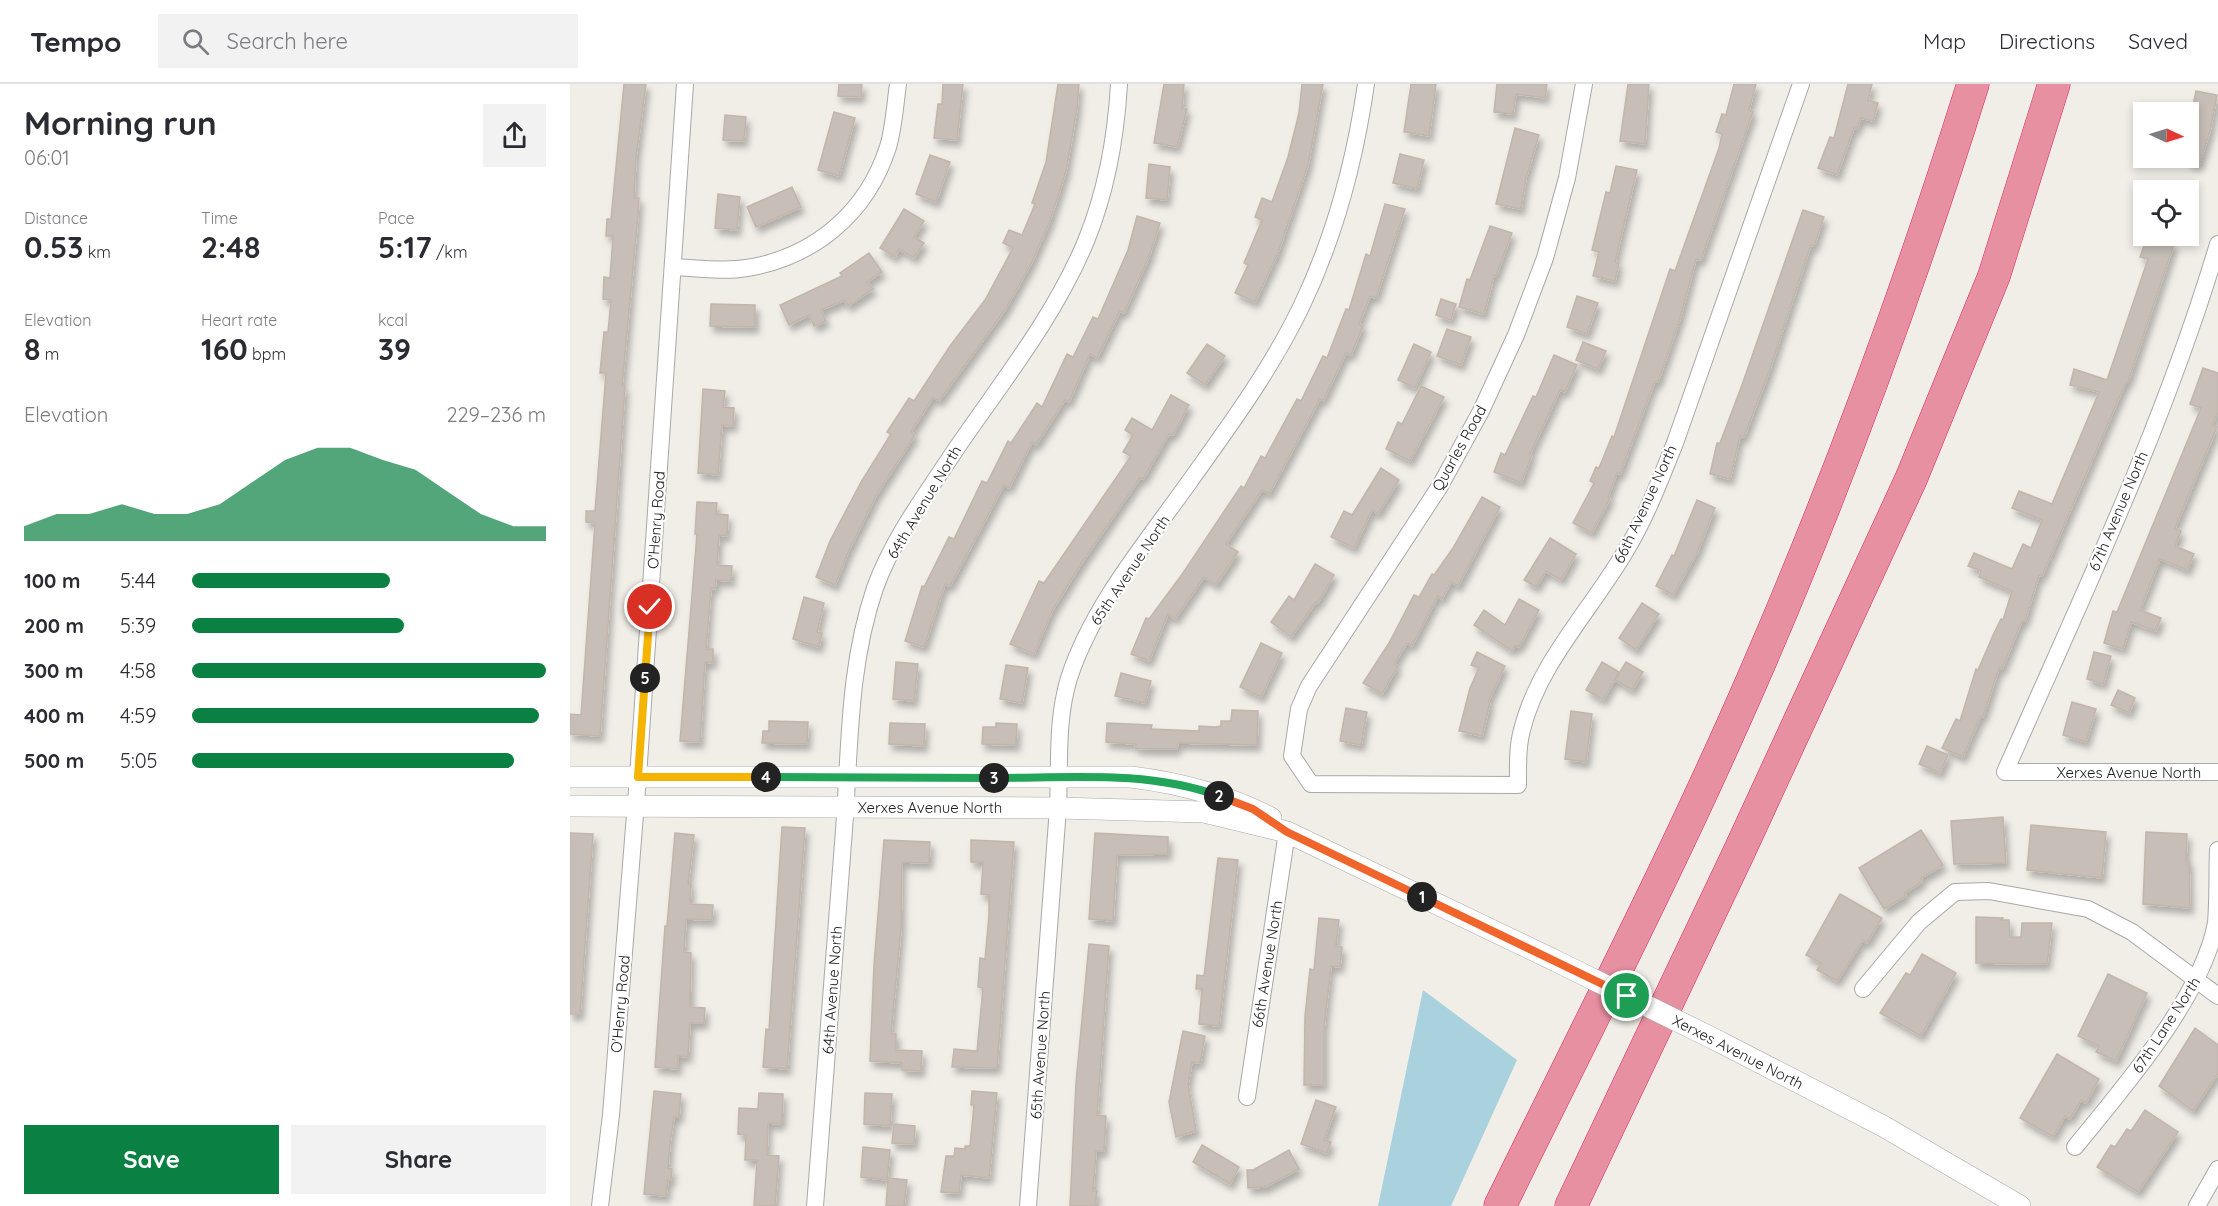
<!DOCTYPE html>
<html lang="en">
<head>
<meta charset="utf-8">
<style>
	body { margin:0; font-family:Quicksand,sans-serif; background:#f2f2f3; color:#2b2b33; height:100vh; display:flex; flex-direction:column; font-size:22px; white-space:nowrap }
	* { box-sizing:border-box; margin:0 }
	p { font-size:20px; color:#7c7c81 }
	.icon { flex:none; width:33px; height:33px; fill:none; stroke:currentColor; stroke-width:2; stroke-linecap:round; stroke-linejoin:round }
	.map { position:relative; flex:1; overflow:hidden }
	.details { display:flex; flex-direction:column; background:#fff; width:570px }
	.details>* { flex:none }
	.needle { width:39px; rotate:94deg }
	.controls { position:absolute; left:1563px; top:18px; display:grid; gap:12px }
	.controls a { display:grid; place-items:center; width:66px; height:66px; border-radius:0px; background:#fff; box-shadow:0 3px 9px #0003; font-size:30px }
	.pin { position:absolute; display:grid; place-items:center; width:51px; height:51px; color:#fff; margin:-26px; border:3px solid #fff; border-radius:50%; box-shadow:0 2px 6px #0007 }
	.km { position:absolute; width:30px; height:30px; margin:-15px; border-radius:50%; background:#222; color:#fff; font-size:16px; line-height:30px; text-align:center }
	.round { display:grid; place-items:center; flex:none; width:63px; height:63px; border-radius:0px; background:#f2f2f3 }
	.headline { display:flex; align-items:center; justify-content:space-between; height:102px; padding:0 24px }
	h1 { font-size:33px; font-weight:700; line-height:45px }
	.stats { display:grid; grid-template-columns:repeat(3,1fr); gap:9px; height:102px; padding:6px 24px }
	.stats div { display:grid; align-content:center }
	.stats b { font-size:30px; font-weight:700 }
	.stats small { font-size:16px; font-weight:400 }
	.stats p { font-size:16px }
	.chart { height:168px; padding:12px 24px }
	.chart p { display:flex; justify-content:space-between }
	.chart svg { width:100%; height:108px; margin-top:6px; fill:#0b8043; opacity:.7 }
	.button { display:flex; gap:12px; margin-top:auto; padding:12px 24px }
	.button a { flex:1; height:69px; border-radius:0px; background:#0b8043; color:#fff; font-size:24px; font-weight:700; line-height:69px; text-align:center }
	.button a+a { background:#f2f2f3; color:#2b2b33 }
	ul { padding:0 24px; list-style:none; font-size:20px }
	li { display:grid; grid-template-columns:96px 72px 1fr; align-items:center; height:45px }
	li i { height:15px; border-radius:8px; background:#0b8043 }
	header { display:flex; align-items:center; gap:36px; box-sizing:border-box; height:84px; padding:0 30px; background:#fff; border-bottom:2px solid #e1e1e2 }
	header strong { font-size:28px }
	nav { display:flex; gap:33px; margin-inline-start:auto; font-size:21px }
	.search { width:420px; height:54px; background:#f2f2f3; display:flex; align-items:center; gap:15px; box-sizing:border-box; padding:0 21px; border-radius:0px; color:#7c7c81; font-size:22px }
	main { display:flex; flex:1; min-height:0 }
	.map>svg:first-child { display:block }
	.water { fill:#a9d2de }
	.building { fill:#c6beb7; stroke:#c3b5aa; stroke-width:1.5; filter:url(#shadow) }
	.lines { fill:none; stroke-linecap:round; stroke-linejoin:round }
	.minor-casing { stroke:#a8a8a8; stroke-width:18 }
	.tertiary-casing { stroke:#a8a8a8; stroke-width:22 }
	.motorway-casing { stroke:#db2866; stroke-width:33 }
	.minor { stroke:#fff; stroke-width:16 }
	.tertiary { stroke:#fff; stroke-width:21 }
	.motorway { stroke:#e790a1; stroke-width:32 }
	.tertiary-bridge-casing { stroke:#a8a8a8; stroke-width:22; stroke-linecap:butt }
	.tertiary-bridge { stroke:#fff; stroke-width:21 }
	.split-1-casing { stroke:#fff; stroke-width:12 }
	.split-2-casing { stroke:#fff; stroke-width:12 }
	.split-3-casing { stroke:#fff; stroke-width:12 }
	.split-4-casing { stroke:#fff; stroke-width:12 }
	.split-5-casing { stroke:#fff; stroke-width:12 }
	.split-6-casing { stroke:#fff; stroke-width:12 }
	.split-1 { stroke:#f0652b; stroke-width:8 }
	.split-2 { stroke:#f0652b; stroke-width:8 }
	.split-3 { stroke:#22a559; stroke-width:8 }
	.split-4 { stroke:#22a559; stroke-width:8 }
	.split-5 { stroke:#f5b400; stroke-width:8 }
	.split-6 { stroke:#f5b400; stroke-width:8 }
	.labels { text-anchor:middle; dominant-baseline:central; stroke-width:4.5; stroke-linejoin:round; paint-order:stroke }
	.street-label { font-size:15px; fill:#212121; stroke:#fff }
</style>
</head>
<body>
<header>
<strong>Tempo</strong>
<div class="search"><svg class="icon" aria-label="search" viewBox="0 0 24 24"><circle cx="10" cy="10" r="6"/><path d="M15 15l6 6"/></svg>Search here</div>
<nav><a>Map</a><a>Directions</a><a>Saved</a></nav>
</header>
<main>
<section class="details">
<div class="headline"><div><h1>Morning run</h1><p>06:01</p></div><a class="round"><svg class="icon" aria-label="share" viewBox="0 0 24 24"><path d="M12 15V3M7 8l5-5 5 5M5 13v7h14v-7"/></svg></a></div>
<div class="stats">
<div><p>Distance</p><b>0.53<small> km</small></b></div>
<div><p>Time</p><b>2:48</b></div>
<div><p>Pace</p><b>5:17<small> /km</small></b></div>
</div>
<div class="stats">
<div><p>Elevation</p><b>8<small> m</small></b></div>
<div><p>Heart rate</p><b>160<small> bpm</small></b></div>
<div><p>kcal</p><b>39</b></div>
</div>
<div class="chart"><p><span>Elevation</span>229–236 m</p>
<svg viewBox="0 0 160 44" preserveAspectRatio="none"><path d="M0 44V38L10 33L20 33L30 29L40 33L50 33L60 29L70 20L80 11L90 6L100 6L110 11L120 15L130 24L140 33L150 38L160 38V44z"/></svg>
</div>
<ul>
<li><b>100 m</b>5:44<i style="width:56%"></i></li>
<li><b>200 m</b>5:39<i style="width:60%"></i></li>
<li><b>300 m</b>4:58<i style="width:100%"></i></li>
<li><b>400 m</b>4:59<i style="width:98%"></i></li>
<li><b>500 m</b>5:05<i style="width:91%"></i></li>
</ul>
<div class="button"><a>Save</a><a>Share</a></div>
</section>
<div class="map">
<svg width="1648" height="1122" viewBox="0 0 1648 1122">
	<defs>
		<filter id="shadow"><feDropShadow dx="3.5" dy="6" stdDeviation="3" flood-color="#0004"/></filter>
	</defs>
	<rect width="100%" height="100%" fill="#f1eee8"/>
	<polygon class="water" points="853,906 947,976 881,1122 808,1122"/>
	<g class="building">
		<polygon points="54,0 76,0 66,73 64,114 69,114 68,131 52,302 55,303 30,652 0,650 0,630 11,631 25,439 16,438 16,427 25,427 36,289 30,289 34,248 38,248 41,216 33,215 34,193 40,194 43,152 36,152 37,135 41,135"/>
		<polygon points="269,0 292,0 291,13 268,12"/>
		<polygon points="373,0 393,0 387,56 364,54 368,20 372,20"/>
		<polygon points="488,0 509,0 507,25 496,87 480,137 462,178 435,226 369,317 363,313 341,348 345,351 307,410 279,466 265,501 246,493 260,457 291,398 321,350 317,348 339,314 344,317 380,262 415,216 443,164 433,159 439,146 452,151 465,120 462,119 476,78"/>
		<polygon points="594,0 614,0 612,24 617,25 607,63 584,59"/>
		<polygon points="732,0 753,0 738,81 708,169 685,218 665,209 678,181 674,179 692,136 685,133 692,114 702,118 718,73 729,29"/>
		<polygon points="841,0 866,0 859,52 834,48"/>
		<polygon points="927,0 977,0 975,14 946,10 943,30 924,28"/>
		<polygon points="1058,0 1079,0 1075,60 1050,57"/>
		<polygon points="1164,0 1186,0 1179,26 1183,28 1131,176 1126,175 1110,235 1088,298 1085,297 1050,390 1047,389 1038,413 1040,414 1022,449 1003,439 1024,399 1020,397 1026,383 1029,384 1042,352 1044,353 1100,185 1105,187 1149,64 1152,50 1146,48 1152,30 1156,31"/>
		<polygon points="1278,0 1302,0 1298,16 1308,19 1303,37 1291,34 1287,45 1284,44 1267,91 1248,84 1260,53 1264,54"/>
		<polygon points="1626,7 1647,11 1640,47 1629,81 1618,78 1618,46"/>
		<polygon points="264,28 285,34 269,92 248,86"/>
		<polygon points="155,31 176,33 174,57 153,56"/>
		<polygon points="945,44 969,51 956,94 951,125 926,120"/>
		<polygon points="830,70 854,76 847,105 823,99"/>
		<polygon points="360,71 380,78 366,118 346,110"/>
		<polygon points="579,80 600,83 597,116 576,114"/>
		<polygon points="1046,82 1067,86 1045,178 1049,179 1045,197 1023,192 1029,168 1022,166 1036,108 1040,109"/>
		<polygon points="222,103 231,123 186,143 177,123"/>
		<polygon points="148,110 170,113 167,146 145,144"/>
		<polygon points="815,120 835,125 806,214 800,212 789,240 793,242 781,271 776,269 753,317 750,315 699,410 692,406 656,460 668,468 646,501 634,493 605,535 598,530 579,577 561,570 576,534 579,535 613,489 671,402 674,404 691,372 695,374 727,315 731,317 753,272 757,274 776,225 779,226 796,170 800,172"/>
		<polygon points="334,125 354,137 344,153 354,159 344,174 329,165 325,173 310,164"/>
		<polygon points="1233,126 1254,133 1244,162 1241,161 1199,288 1174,353 1170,352 1160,395 1140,390 1147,359 1150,359 1172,301"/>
		<polygon points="567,132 590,139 579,173 554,229 550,227 527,274 520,270 499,318 495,316 466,361 462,358 439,404 434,401 380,502 375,500 354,563 335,557 352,502 354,503 379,453 384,455 412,397 417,399 438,357 441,359 467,319 472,323 497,270 503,273 523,233 528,235 558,166"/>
		<polygon points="920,142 942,149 926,192 924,191 914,230 889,223 897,195 900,196"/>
		<polygon points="1585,153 1604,160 1558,298 1556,298 1472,492 1469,491 1455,537 1452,537 1432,585 1429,584 1413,633 1411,632 1393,673 1372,664 1386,635 1390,637 1406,585 1408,586 1424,549 1431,535 1433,536 1442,507 1409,493 1411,487 1398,482 1404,469 1442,485 1453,460 1461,464 1472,436 1442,424 1449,407 1482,420 1529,308 1500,301 1504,285 1537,296 1578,175 1570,173 1575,159 1582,161"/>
		<polygon points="299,169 312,188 297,198 303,205 278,222 274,216 251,226 256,237 244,242 239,231 219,241 210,221 272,192 270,189"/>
		<polygon points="1007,212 1028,219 1017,250 997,243"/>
		<polygon points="871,215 886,220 881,236 866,231"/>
		<polygon points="141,220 185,221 185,243 140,242"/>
		<polygon points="877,245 901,253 891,281 867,272"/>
		<polygon points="1013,258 1036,267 1028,285 1006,276"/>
		<polygon points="637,260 655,272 635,301 617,289"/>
		<polygon points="844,260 861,268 845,304 828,296"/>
		<polygon points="984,271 1007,281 995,308 990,306 960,370 962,371 951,399 924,388 931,369 935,371 963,312 966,313"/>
		<polygon points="1633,284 1648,289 1648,328 1642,341 1647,343 1605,444 1611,447 1605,462 1624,470 1617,486 1590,475 1570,526 1591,534 1586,547 1561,538 1553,565 1534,559 1543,527 1547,528 1631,324 1620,320"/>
		<polygon points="851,302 874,313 840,377 816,365 828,338 832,340"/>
		<polygon points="133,305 155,307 153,323 164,324 163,342 152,341 148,391 128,389"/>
		<polygon points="601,311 619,321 603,351 599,350 573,395 570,394 511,480 482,527 464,570 440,560 469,497 474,499 561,372 553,368 563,351 555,346 562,334 582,346"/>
		<polygon points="811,384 829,396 808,430 802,426 784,464 761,453 774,427 782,431"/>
		<polygon points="912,413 930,423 888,502 881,498 872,515 868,512 842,562 837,559 824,580 828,582 812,610 793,599 819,559 844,511 849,513 862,490 864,491 883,464"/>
		<polygon points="1127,416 1145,424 1127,469 1103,511 1086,502 1102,471 1104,472"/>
		<polygon points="127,418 147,419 146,430 158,431 157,452 149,451 147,481 162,482 161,497 146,496 145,505 141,504 136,565 143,565 143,579 135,578 130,658 110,657 127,450 125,450"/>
		<polygon points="980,454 1006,470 991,496 976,487 966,503 954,496"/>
		<polygon points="745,480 764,491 748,519 746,518 721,553 701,538 719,512 724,516"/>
		<polygon points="234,513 254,519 247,548 252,549 249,563 223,555"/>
		<polygon points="949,515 969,526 949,563 945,561 942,567 904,541 914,526 935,541"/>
		<polygon points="1072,519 1089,530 1066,566 1049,554"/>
		<polygon points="691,559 712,569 691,613 670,603"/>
		<polygon points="907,568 935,582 918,618 920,619 912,652 889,647 900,604 909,584 901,581"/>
		<polygon points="1524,568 1541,572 1533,600 1517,595"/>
		<polygon points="326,578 348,580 344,617 323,615"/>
		<polygon points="1032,578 1049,588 1033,616 1016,606"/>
		<polygon points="1056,578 1073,588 1062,606 1045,596"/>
		<polygon points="436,581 458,584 452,619 430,615"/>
		<polygon points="551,589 581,597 575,619 545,612"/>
		<polygon points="1548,606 1565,614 1559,629 1541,621"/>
		<polygon points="1502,618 1526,625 1516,658 1493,651"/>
		<polygon points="776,624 797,628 791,661 770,657"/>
		<polygon points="662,626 688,627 687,661 608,659 607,665 581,665 565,664 566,660 536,658 537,639 582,641 581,645 629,647 629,642 645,643 651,642 651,637 661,637"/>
		<polygon points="1001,627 1022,630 1016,678 995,675"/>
		<polygon points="199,637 238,638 237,660 192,659 193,647 199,647"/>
		<polygon points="320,639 355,640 354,662 319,660"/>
		<polygon points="426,639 447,640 446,661 412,660 413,643 426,643"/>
		<polygon points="1357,662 1378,671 1370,689 1349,680"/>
		<polygon points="1433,733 1436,779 1384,780 1381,737"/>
		<polygon points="1461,741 1536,748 1532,794 1457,786"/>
		<polygon points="212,743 235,744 217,985 193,983 196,945 199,946"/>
		<polygon points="1351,746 1373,781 1351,794 1352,798 1334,809 1336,812 1314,825 1289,784"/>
		<polygon points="1576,748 1617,750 1616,776 1619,776 1620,824 1573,820"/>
		<polygon points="0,749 23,750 10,930 0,930"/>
		<polygon points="105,749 124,751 118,800 121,800 120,820 143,821 142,836 116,835 114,868 121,869 120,923 135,924 134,939 120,939 118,973 108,972 108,985 85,983 95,842 97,842"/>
		<polygon points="525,749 598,753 598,770 547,771 543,837 519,835"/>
		<polygon points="314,756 360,758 359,779 332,778 331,845 321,949 326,950 326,966 352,967 351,987 332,986 332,979 300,977 304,881"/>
		<polygon points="401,756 444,758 427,984 382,983 384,965 407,967 413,904 408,903 410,874 415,875 419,832 419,811 411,810 413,778 401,778"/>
		<polygon points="648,774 668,776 649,942 629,940 632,905 626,905 627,891 634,892"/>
		<polygon points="1270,810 1312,834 1297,859 1293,856 1267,897 1247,886 1251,879 1236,871"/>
		<polygon points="1406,833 1433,834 1432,836 1439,836 1440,853 1451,853 1452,839 1482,839 1477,880 1406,879"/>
		<polygon points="749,834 769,836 766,862 772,863 770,883 761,882 754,944 754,1001 734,1001 735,932 740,885 744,886"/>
		<polygon points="519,860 539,862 527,1031 536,1032 534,1067 526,1067 523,1107 527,1107 525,1122 500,1122 506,999"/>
		<polygon points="1352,870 1386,889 1351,952 1310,929 1336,889 1340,891"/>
		<polygon points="1538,890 1577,909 1546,977 1526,968 1529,962 1508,952"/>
		<polygon points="1625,944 1648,961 1648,989 1623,1027 1589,1002"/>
		<polygon points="613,947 635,952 630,979 622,978 618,1000 626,1047 606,1053 599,1018"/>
		<polygon points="1487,970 1529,995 1516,1019 1511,1016 1500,1035 1495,1032 1483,1053 1450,1034"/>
		<polygon points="84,1007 111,1010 109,1033 104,1033 100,1059 98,1084 102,1085 101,1096 98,1096 96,1112 74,1110"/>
		<polygon points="402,1007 427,1009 419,1094 391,1091 389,1109 371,1108 376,1072 384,1072 385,1064 395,1065 395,1062 400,1062 404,1021 401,1021"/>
		<polygon points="189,1009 213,1010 212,1036 210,1040 198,1039 197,1071 209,1072 205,1122 184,1122 187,1076 175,1076 176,1051 168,1050 169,1024 188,1025"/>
		<polygon points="295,1009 322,1010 320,1042 294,1040"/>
		<polygon points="746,1016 766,1023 754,1056 761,1058 757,1069 731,1060"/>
		<polygon points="1575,1026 1608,1048 1568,1108 1527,1083 1541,1061 1545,1063 1557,1045 1561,1047"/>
		<polygon points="324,1040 345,1042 344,1060 322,1059"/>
		<polygon points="632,1061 669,1083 660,1100 623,1078"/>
		<polygon points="293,1063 320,1066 317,1096 291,1093"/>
		<polygon points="719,1066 729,1085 695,1103 678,1104 677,1086 683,1086"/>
		<polygon points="318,1094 337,1096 334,1122 316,1122"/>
	</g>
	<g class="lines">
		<defs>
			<g id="minor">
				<path d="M1014 0 997 94 975 174 946 251 911 327 870 402 739 602 729 625 722 672 741 700 948 701C948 683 947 663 952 646 968 580 1021 526 1055 468 1076 434 1090 396 1105 359L1231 0"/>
				<path d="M1648 160C1594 342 1511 515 1435 688H1648"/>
				<path d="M103 183C127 184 153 188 177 184 244 173 297 129 318 63 324 43 325 21 328 0"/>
				<polyline points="1293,905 1349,838 1385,808 1419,807 1518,825 1562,848 1648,912"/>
				<polyline points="677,1013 717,748"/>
				<path d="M1505 1063C1553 1004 1632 914 1646 839 1648 816 1647 789 1648 766"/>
				<polyline points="30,1122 41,1031 68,693 115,0"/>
				<path d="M245 1122C255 997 264 872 274 746 280 664 278 583 305 504 323 454 357 409 386 365 432 298 485 232 516 157 536 108 546 53 549 0"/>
				<path d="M458 1122 488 724C490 680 486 637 499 594 523 521 576 459 620 397 660 341 702 284 732 221 765 152 785 76 796 0"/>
				<polyline points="1627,1122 1648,1085"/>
			</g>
			<g id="tertiary">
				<path d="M0 693H561C610 699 656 711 701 734"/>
				<polyline points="0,722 488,724 634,728 717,748 984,876"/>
				<polyline points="1148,957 1313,1042 1450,1122"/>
			</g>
			<g id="motorway">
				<path d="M930 1122C1016 946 1106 772 1184 592 1268 399 1340 201 1403 0"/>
				<polyline points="1001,1122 1169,768 1341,395 1424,192 1484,0"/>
			</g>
		</defs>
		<use href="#minor" class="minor-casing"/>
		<use href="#tertiary" class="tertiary-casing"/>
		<use href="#motorway" class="motorway-casing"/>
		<use href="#minor" class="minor"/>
		<use href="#tertiary" class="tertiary"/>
		<use href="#motorway" class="motorway"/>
		<defs>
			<polyline id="tertiary-bridge" points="984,876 1148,957"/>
		</defs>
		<use href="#tertiary-bridge" class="tertiary-bridge-casing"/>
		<use href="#tertiary-bridge" class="tertiary-bridge"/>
	</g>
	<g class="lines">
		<defs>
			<polyline id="split-1" points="852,813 1057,912"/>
			<polyline id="split-2" points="649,712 683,725 717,748 852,813"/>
			<path id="split-3" d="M424 694C499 694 577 686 649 712"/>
			<polyline id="split-4" points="196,693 424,694"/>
			<polyline id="split-5" points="75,594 68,693 196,693"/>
			<polyline id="split-6" points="75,594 80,523"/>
		</defs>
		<use href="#split-1" class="split-1-casing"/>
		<use href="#split-2" class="split-2-casing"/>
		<use href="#split-3" class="split-3-casing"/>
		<use href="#split-4" class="split-4-casing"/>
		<use href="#split-5" class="split-5-casing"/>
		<use href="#split-6" class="split-6-casing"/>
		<use href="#split-1" class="split-1"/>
		<use href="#split-2" class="split-2"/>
		<use href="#split-3" class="split-3"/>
		<use href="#split-4" class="split-4"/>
		<use href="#split-5" class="split-5"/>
		<use href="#split-6" class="split-6"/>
	</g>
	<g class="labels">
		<g class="street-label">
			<text transform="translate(889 364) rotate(-61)">Quarles Road</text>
			<text transform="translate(354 418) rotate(-59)">64th Avenue North</text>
			<text transform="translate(1075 420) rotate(-65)">66th Avenue North</text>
			<text transform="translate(1548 427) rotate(-67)">67th Avenue North</text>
			<text transform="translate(86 436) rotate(-86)">O'Henry Road</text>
			<text transform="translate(560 486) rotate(-56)">65th Avenue North</text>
			<text x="1559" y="688">Xerxes Avenue North</text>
			<text x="360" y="723">Xerxes Avenue North</text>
			<text transform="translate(697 880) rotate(-81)">66th Avenue North</text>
			<text transform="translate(262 906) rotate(-86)">64th Avenue North</text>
			<text transform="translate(50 920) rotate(-85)">O'Henry Road</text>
			<text transform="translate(1596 941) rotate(-57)">67th Lane North</text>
			<text transform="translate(1168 968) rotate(27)">Xerxes Avenue North</text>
			<text transform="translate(470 971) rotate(-86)">65th Avenue North</text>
		</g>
	</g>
</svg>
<div class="controls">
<a><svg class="needle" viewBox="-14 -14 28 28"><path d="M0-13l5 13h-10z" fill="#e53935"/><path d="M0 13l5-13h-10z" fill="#7c7c81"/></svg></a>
<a><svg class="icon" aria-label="locate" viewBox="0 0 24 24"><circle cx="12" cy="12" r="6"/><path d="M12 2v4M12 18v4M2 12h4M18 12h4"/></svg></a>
</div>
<div class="pin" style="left:1057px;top:912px;background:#1e9e55"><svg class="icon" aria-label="arrive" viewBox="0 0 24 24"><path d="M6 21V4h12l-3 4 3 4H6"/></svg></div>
<div class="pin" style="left:80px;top:523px;background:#d93025"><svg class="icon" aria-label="check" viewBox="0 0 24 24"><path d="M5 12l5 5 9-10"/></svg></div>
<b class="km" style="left:852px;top:813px">1</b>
<b class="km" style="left:649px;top:712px">2</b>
<b class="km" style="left:424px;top:694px">3</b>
<b class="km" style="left:196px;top:693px">4</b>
<b class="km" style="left:75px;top:594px">5</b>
</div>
</main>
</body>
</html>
